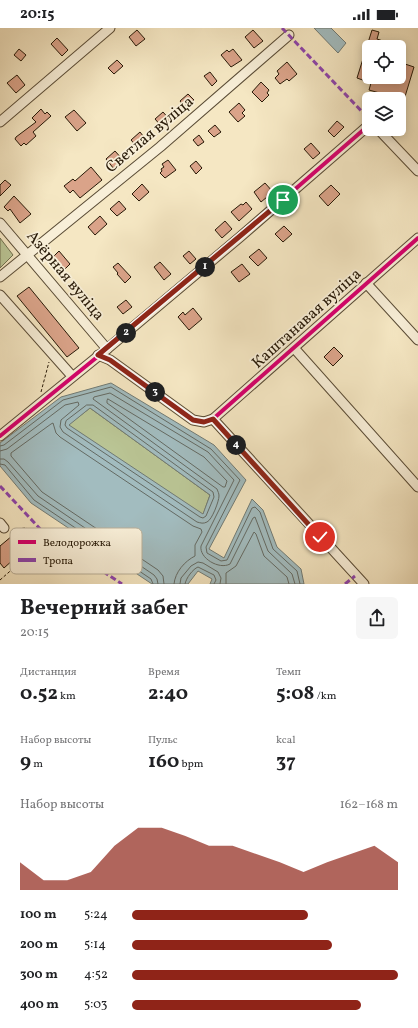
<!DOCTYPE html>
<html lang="ru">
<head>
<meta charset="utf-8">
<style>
	body { margin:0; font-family:Vollkorn,serif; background:#f6f6f6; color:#202124; height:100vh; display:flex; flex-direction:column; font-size:15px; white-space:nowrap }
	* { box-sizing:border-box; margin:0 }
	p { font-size:13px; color:#757577 }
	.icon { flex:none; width:22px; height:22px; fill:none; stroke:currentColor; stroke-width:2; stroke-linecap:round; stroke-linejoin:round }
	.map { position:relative; height:556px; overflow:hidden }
	.sheet { display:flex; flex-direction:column; background:#fff; flex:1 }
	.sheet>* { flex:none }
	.buttons { position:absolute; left:362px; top:12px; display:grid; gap:8px }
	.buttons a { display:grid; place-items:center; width:44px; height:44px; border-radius:6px; background:#fff; box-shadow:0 2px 10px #0003; font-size:20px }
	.pin { position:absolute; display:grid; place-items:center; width:34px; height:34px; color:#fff; margin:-17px; border:2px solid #fff; border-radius:50%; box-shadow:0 1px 4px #0007 }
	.km { position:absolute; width:20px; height:20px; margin:-10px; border-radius:50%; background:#222; color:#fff; font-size:11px; line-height:20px; text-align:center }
	.round { display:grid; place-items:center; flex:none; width:42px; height:42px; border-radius:6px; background:#f6f6f6 }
	.overview { display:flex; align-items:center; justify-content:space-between; height:68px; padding:0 20px }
	h1 { font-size:22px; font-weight:700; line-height:30px }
	.figures { display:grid; grid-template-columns:repeat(3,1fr); gap:6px; height:68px; padding:4px 20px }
	.figures div { display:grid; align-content:center }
	.figures b { font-size:20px; font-weight:700 }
	.figures small { font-size:11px; font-weight:400 }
	.figures p { font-size:11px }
	.chart { height:112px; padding:8px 20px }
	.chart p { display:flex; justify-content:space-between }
	.chart svg { width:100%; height:72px; margin-top:4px; fill:#8f2418; opacity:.7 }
	ul { padding:0 20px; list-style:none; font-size:13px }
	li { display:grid; grid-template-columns:64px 48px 1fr; align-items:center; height:30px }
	li i { height:10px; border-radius:5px; background:#8f2418 }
	.status { display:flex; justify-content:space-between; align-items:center; height:28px; padding:0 20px; background:#fff; direction:ltr }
	.status svg { height:11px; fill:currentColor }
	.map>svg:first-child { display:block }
	.green { fill:#bac595; stroke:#706f4e }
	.water { fill:#a2bcbf; stroke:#717b75; fill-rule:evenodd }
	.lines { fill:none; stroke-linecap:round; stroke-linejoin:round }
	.shore { stroke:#646a63; stroke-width:1 }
	.building { fill:#daa389; stroke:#271907 }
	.minor-casing { stroke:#5a4c36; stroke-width:11 }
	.path { stroke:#271907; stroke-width:1; stroke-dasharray:3 2; stroke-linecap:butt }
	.minor { stroke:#f8efd8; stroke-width:9 }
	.quiet { stroke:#8e44ad; stroke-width:3; stroke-dasharray:6 3; stroke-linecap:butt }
	.cycleway-casing { stroke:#f8efd8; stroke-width:6 }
	.cycleway { stroke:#d6006c; stroke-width:4 }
	.route-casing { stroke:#fff; stroke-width:8 }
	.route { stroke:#8f2418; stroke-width:5 }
	.labels { text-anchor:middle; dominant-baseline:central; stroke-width:3.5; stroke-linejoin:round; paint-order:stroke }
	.street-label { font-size:16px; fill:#271907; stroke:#f8efd8 }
	.key { fill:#f8efd8; stroke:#b9af99; stroke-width:1 }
	.key-label { font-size:11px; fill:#271907 }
</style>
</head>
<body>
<div class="status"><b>20:15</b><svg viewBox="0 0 49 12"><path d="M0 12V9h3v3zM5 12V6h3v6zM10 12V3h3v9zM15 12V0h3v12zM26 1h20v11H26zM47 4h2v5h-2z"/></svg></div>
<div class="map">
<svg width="418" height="556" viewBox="0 0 418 556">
	<rect width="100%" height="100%" fill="#f5e7c3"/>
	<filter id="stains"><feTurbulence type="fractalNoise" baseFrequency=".005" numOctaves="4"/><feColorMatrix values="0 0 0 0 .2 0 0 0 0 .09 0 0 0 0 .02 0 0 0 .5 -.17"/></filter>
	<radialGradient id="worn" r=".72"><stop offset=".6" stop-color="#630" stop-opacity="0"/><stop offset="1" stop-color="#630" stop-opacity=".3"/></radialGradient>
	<g class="green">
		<polygon points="0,210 13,227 0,240"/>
		<polygon points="90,380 210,467 203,487 68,397"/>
	</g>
	<g class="water">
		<polygon points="314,0 331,0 346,15 338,25"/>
		<path d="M111 355 214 417 246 452 209 521 224 530 252 471 263 482 277 519 301 541 304 556H210L212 551 198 543 188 556H152L31 475 0 438V415L61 369ZM90 380 210 467 203 486 69 397Z"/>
	</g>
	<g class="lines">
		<g class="shore">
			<polygon points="108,371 204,429 227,453 225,459 223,459 107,375 107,373"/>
			<polygon points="87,377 93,377 213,464 214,469 206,488 203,490 200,489 67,400 65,397 66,393"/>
			<polyline points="0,418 4,417 63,372 111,359 211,421 240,452 206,519 207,525 221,533 227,532 252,480 255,479 260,484 273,521 297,543 300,556"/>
			<path d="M0 423 7 421 65 377 78 374 79 377 61 392 60 399 63 404 197 494C201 495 203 496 207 494 212 492 219 473 219 468 219 465 218 464 217 461L93 371 94 369 110 365 208 424 234 452 201 518C199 530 219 542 230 536L253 490 255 489 268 523 292 546 295 556"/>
			<polyline points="0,431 4,431 8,434 38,468 154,547 157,551 158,556"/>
			<polyline points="0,436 5,437 34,472 151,551 153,556"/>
			<path d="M164 556 163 548 158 542 42 464 11 428V425L51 396 53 395 56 405 60 409 193 498 201 501 202 504 195 517V528C185 533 175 544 174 556"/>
			<polyline points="180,556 181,550 191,538 198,534 203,535 218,544 221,550 220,556"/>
			<path d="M185 556C186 550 193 541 198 539L214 547 216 552 214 556"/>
			<polyline points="226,556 226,545 236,538 254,504 256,506 264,528 287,549 289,556"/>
		</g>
	</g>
	<g class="building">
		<polygon points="137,2 145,11 136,18 129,9"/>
		<polygon points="253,2 263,13 254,20 245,9"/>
		<polygon points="372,2 379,4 377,11 398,18 398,19 369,19 369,40 366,49 399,49 399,34 414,39 400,85 399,84 399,71 381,71 383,66 369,62 371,55 357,50"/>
		<polygon points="57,10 68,22 62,28 51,16"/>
		<polygon points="19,21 26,27 21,33 14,27"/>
		<polygon points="233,21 242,32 231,39 221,27 227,22 229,24"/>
		<polygon points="117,32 123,38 114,46 108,40"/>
		<polygon points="287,34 297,46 289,53 287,51 280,56 275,50 279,46 277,43"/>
		<polygon points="210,44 217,53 212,58 204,48"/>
		<polygon points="17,47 25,57 16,65 7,55"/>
		<polygon points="261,54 269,62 267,65 269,67 262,74 252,64"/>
		<polygon points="188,66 194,72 187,78 186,77 184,78 180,73"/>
		<polygon points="239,75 245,82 242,85 245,88 238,94 229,84"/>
		<polygon points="41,81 45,86 47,84 51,88 33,104 36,108 26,117 24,115 21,118 15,111 16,109 36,94 32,90"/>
		<polygon points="74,82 86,95 77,103 65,89"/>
		<polygon points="163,84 170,92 162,99 155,91"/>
		<polygon points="337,93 344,99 334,109 328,103"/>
		<polygon points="215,97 221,104 214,109 208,103"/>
		<polygon points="140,104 147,113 138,120 131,112"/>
		<polygon points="199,107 204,114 198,118 193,112"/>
		<polygon points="311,115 320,125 313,131 304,121"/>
		<polygon points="115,123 123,132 114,141 106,131"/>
		<polygon points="168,132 176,142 165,150 160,145 162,143 161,141 164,139 162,136"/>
		<polygon points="196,133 202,140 196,146 190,138"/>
		<polygon points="91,139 102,152 80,170 73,162 70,165 64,158 73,151 75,153"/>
		<polygon points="5,152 11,157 0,168 0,157"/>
		<polygon points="265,155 273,164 261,174 254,164"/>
		<polygon points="142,156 149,164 139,173 132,166"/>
		<polygon points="331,157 340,166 328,178 319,168"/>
		<polygon points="14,168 31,186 20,195 10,181 8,183 4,179"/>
		<polygon points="119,173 126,181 117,188 110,181"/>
		<polygon points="246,174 252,181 239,193 231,184 241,176 243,177"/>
		<polygon points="100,188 107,196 95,207 88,199"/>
		<polygon points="225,193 232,201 222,210 215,202"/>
		<polygon points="284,198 292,206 283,214 275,206"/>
		<polygon points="259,221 267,230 258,238 249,229"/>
		<polygon points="59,223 70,236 63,243 61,241 59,243 49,233"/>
		<polygon points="189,223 196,231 190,236 183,228"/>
		<polygon points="160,234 171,246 164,252 154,239"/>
		<polygon points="118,235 131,249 125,255 117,246 118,245 113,239"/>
		<polygon points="242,236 250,246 239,254 231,244"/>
		<polygon points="29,259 79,320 67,329 17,268"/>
		<polygon points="126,272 132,279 123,286 117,279"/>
		<polygon points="193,280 202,291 189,302 178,289 183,284 185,287"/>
		<polygon points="334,319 343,328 333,338 324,329"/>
		<polygon points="12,508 24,522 4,540 0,535 0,518"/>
	</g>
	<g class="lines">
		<defs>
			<g id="minor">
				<polyline points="0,94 110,0"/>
				<polyline points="378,101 418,143"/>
				<polyline points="0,195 107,321"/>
				<polyline points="0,249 160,119 289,7"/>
				<polyline points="366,255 418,312"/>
				<polyline points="0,267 72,348"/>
				<polyline points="294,320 418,459"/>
				<polyline points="98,327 110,332 193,392 204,394 213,391 418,210"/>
				<polyline points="213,391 364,556"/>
				<polyline points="0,408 107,321 240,209 369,97"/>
				<polyline points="0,495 4,500"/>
			</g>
		</defs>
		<use href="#minor" class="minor-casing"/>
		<g class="path">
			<polyline points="41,364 49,334"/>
			<polyline points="12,502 25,500 43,504"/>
			<polyline points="13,503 34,522"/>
			<polyline points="0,552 49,509"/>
		</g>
		<use href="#minor" class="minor"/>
		<g class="quiet">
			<polyline points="282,0 369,91"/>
			<polyline points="0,458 43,504 122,556"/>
			<polyline points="345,556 355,548"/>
		</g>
		<defs>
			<g id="cycleway">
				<polyline points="98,327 110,332 193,392 204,394 213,391 418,210"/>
				<polyline points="0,408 107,321 240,209 369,97"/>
			</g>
		</defs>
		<use href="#cycleway" class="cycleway-casing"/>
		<use href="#cycleway" class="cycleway"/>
	</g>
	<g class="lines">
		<defs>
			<polyline id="route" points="283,172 98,327 110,332 193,392 204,394 213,391 320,509"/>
		</defs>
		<use href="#route" class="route-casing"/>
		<use href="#route" class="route"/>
	</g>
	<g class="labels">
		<g class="street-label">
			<text transform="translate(150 107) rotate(-40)">Светлая вуліца</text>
			<text transform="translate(65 248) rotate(50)">Азёрная вуліца</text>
			<text transform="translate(307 291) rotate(-42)">Каштанавая вуліца</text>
		</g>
	</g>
	<rect x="10" y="500" width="132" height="46" rx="6" class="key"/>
	<rect x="18" y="512" width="18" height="4" fill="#d6006c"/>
	<rect x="18" y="530" width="18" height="4" fill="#8e44ad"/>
	<g class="key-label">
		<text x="43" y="518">Велодорожка</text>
		<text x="43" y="536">Тропа</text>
	</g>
	<rect width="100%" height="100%" filter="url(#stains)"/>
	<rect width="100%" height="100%" fill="url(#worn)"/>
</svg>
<div class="buttons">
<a><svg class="icon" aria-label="locate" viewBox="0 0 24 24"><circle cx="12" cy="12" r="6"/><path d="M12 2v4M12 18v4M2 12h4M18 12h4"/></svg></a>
<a><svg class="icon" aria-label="layers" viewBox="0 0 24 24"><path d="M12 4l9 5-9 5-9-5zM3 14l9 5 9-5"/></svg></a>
</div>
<div class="pin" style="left:283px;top:172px;background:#1e9e55"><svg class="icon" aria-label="arrive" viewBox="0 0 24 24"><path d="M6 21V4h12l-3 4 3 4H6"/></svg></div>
<div class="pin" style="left:320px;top:509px;background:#d93025"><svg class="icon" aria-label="check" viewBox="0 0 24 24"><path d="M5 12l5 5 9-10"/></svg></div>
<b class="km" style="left:205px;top:239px">1</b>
<b class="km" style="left:126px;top:305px">2</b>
<b class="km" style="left:155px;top:364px">3</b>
<b class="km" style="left:236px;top:417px">4</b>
</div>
<section class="sheet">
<div class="overview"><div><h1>Вечерний забег</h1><p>20:15</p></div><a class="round"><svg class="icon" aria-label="share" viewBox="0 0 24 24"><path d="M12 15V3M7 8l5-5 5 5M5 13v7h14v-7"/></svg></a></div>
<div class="figures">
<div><p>Дистанция</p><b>0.52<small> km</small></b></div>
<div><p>Время</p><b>2:40</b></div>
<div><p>Темп</p><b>5:08<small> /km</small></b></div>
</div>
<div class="figures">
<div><p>Набор высоты</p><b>9<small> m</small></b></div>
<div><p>Пульс</p><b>160<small> bpm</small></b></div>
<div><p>kcal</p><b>37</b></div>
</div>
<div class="chart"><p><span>Набор высоты</span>162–168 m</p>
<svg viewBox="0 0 160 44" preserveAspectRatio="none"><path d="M0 44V27L10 38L20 38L30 33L40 17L50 6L60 6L70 11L80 17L90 17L100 22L110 27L120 33L130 27L140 22L150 17L160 27V44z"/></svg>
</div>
<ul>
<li><b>100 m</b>5:24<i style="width:66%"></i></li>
<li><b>200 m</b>5:14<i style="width:75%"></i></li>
<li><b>300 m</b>4:52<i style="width:100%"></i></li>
<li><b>400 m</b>5:03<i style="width:86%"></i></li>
</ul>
</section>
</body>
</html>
